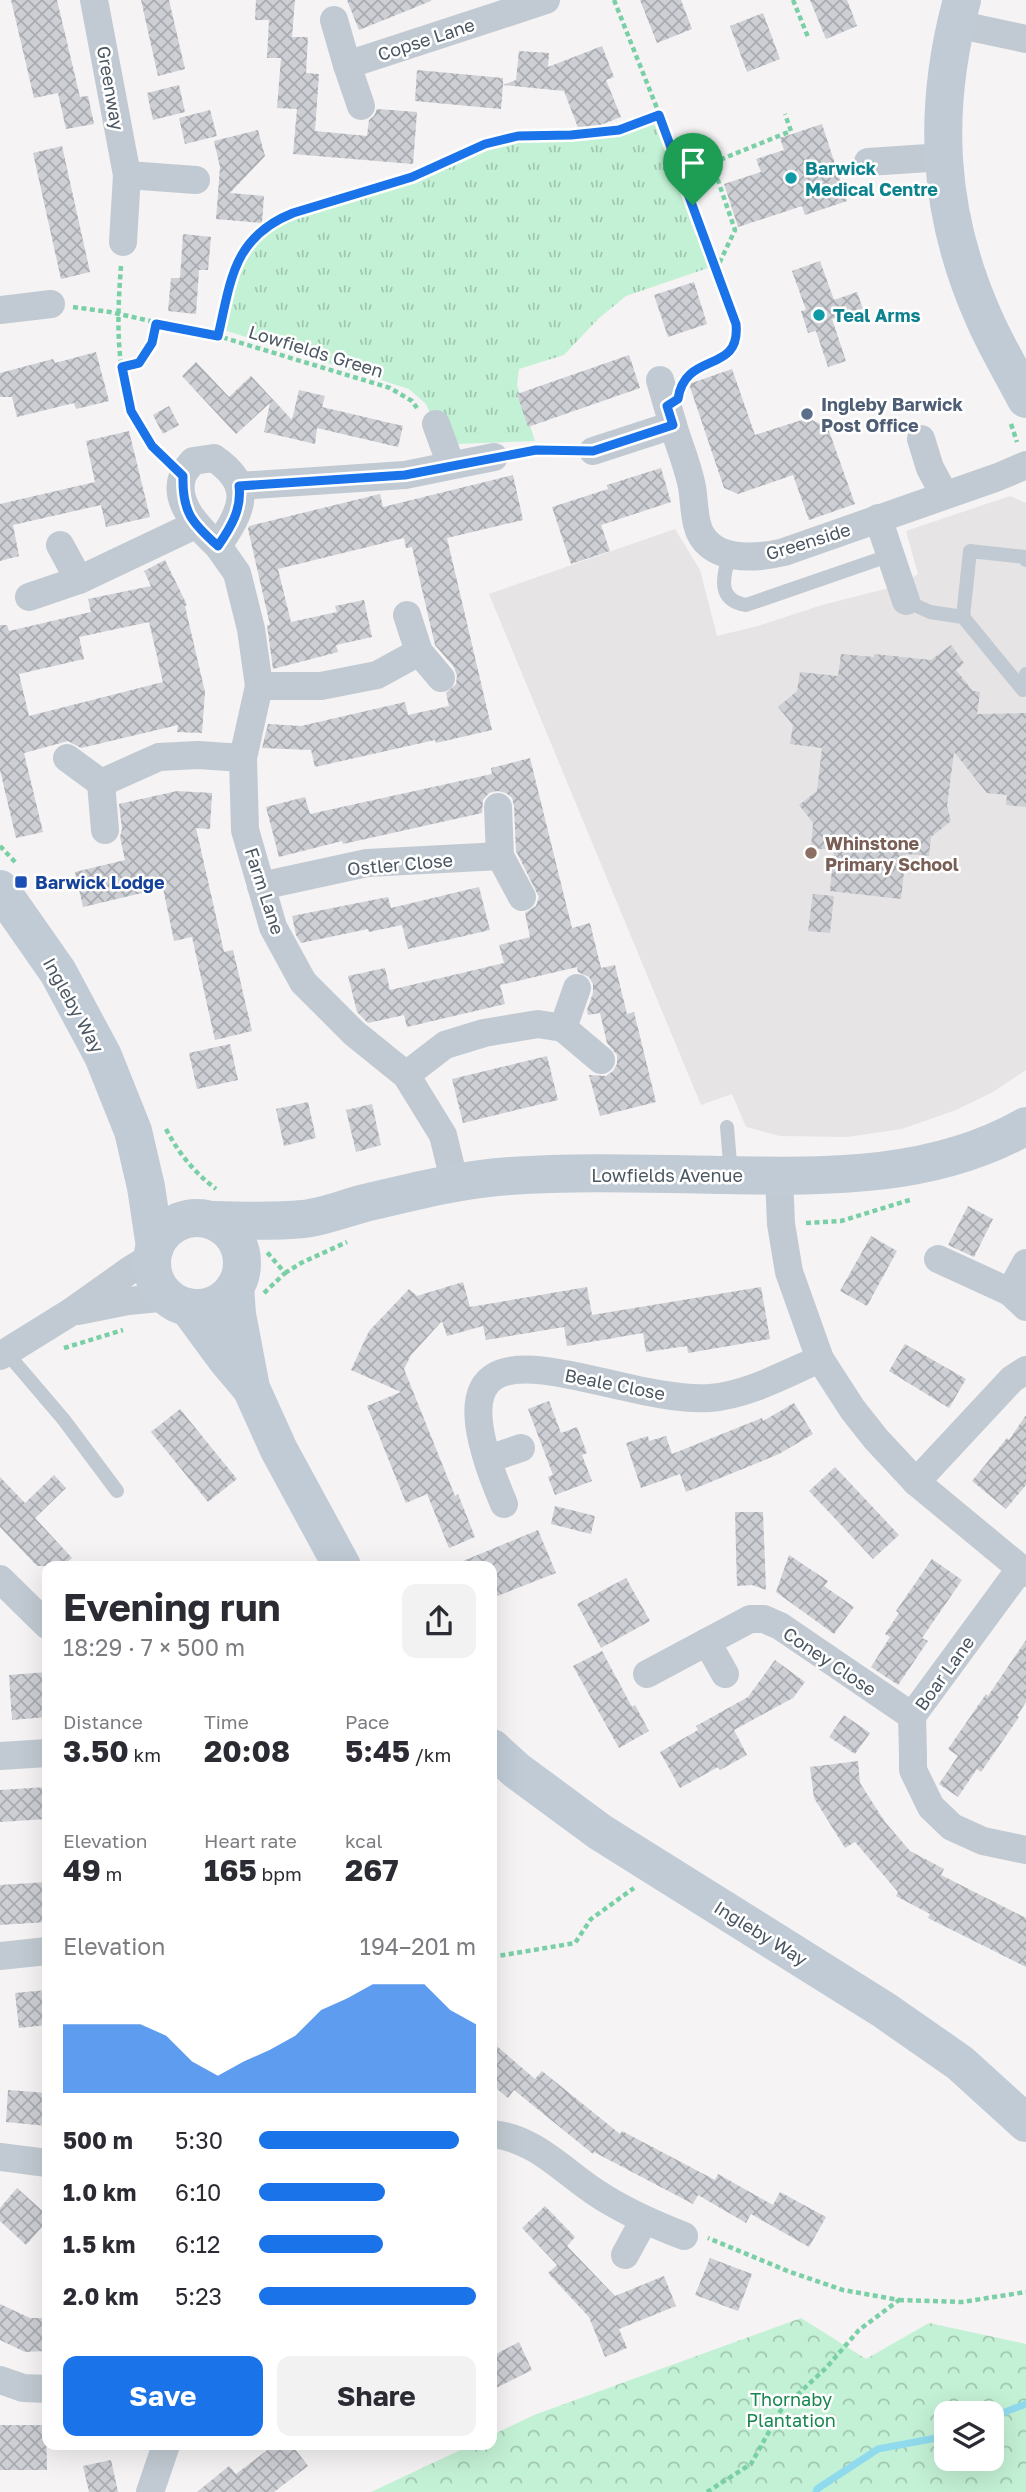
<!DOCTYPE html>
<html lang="en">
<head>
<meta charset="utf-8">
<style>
	body { margin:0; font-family:"Golos Text",sans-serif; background:#f2f2f3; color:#2b2b33; height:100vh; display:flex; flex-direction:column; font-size:26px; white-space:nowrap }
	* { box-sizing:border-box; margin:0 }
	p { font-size:23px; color:#7c7c81 }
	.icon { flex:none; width:38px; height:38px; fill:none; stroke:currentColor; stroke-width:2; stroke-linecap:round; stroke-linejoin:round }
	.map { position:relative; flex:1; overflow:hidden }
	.details { position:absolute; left:42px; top:1561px; width:455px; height:889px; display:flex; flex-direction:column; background:#fff; border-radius:14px; box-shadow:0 7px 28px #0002 }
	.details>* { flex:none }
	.buttons { position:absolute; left:934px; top:2401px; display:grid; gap:14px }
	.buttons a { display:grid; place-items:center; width:70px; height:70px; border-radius:14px; background:#fff; box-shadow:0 7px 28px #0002; font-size:35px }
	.pin { position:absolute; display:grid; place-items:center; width:60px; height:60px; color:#fff; margin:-72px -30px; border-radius:50% 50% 50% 0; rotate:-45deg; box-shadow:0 0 7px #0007 }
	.pin .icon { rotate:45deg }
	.round { display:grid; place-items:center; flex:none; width:74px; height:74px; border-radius:14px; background:#f2f2f3 }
	.summary { display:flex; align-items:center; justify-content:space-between; height:119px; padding:0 21px }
	h1 { font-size:38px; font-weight:700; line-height:52px }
	.stats { display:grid; grid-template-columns:repeat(3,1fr); gap:10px; height:119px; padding:7px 21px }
	.stats div { display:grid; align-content:center }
	.stats b { font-size:30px; font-weight:700 }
	.stats small { font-size:19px; font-weight:400 }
	.stats p { font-size:19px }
	.chart { height:196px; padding:14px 21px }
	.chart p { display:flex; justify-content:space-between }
	.chart svg { width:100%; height:126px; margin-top:7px; fill:#1a73e8; opacity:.7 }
	.action { display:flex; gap:14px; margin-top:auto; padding:14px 21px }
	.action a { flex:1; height:80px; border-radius:14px; background:#1a73e8; color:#fff; font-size:28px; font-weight:700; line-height:80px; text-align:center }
	.action a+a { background:#f2f2f3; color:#2b2b33 }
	ul { padding:0 21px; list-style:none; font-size:23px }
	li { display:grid; grid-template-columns:112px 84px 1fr; align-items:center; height:52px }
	li i { height:18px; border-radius:9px; background:#1a73e8 }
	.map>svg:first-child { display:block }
	.education { fill:#e6e4e5 }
	.grass { fill:url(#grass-tufts) }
	.forest { fill:url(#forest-crowns); fill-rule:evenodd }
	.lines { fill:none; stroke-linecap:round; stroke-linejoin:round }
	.stream { stroke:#90daee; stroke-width:7 }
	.building { fill:url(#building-cross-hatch); fill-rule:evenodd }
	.path { stroke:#7ad0a6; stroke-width:4.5; stroke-dasharray:5 3.5; stroke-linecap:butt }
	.lane { stroke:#c1cad2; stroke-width:14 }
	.street { stroke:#c1cad2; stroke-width:28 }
	.secondary { stroke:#c1cbd6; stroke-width:38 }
	.route-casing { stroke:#fff; stroke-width:14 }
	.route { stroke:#1a73e8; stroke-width:9 }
	.culture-dot { fill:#0f9aa8; stroke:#fff; stroke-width:2.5 }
	.service-dot { fill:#5c6f8a; stroke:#fff; stroke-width:2.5 }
	.education-dot { fill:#8d6e63; stroke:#fff; stroke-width:2.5 }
	.transit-dot { fill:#1a4fb4; stroke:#fff; stroke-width:2.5 }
	.labels { text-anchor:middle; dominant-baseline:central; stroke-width:5; stroke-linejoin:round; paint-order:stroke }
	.street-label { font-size:18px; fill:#4a5661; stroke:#fff }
	.culture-label { font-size:18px; font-weight:bold; fill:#0d838f; stroke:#fff; text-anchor:start }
	.service-label { font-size:18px; font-weight:bold; fill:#4e5e75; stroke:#fff; text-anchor:start }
	.education-label { font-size:18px; font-weight:bold; fill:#785e54; stroke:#fff; text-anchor:start }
	.transit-label { font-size:18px; font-weight:bold; fill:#164399; stroke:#fff; text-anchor:start }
	.park-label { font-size:18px; fill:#17864f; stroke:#fff }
</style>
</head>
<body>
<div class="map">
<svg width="1026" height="2492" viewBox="0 0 1026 2492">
	<defs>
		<pattern id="grass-tufts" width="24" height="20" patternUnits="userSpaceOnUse" patternTransform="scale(1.75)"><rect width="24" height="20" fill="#c3f1d5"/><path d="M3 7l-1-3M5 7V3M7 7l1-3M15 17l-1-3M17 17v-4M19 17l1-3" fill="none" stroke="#a0c6b0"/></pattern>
		<pattern id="forest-crowns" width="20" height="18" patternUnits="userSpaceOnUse" patternTransform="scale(1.75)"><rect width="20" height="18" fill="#c3f1d5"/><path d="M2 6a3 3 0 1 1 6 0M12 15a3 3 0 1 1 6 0" fill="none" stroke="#a0c6b0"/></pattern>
		<pattern id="building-cross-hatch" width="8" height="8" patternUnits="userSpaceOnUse" patternTransform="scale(1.75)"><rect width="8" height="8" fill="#cdcfd5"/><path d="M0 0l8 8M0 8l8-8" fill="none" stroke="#a8abb0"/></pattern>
	</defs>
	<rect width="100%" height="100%" fill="#f5f3f3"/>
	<polygon class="education" points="1010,496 1026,503 1026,1070 993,1092 956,1110 902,1129 847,1137 780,1136 746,1127 732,1094 701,1105 489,594 675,529 700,570 717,636 758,626 822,605 901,585 918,574 906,531"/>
	<polygon class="grass" points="653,121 677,176 708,268 626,296 598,319 564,355 519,369 517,385 535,441 456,444 431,416 426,404 409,389 224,330 235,279 242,264 260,237 287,219 417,179 453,160 486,147 521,140 586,138 625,132"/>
	<path class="forest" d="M801 2318 866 2359 929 2323 1026 2344V2492H371L471 2445H492V2435L534 2415ZM947 2413H992V2459H947Z"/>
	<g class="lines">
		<g class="stream">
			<polyline points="992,2417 1026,2404"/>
			<polyline points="816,2492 817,2489 878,2449 947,2436"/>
		</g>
	</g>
	<g class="building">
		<polygon points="11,0 57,0 80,97 88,96 94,124 66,129 58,93 34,98"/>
		<polygon points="141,0 169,0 185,69 158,76"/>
		<polygon points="256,0 295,0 292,37 308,37 306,73 319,74 315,131 367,136 369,120 374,116 377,109 417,112 413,164 293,154 297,109 277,108 281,58 267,58 269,20 255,20"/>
		<polygon points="347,0 431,0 431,1 359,30"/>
		<polygon points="640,0 681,0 692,29 657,43"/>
		<polygon points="810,0 847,0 857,26 826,39"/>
		<polygon points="763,13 780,59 747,72 730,26"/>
		<polygon points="602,46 614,77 606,80 621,117 580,133 564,91 503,85 501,109 415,101 417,70 503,78 503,85 516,80 519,51 549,53 548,67"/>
		<polygon points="179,85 185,112 153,120 147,93"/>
		<polygon points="210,110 217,136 185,144 179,118"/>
		<polygon points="822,124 847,201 805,215 802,206 738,227 724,184 761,172 756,159 784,150 780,138"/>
		<polygon points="258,130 265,156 230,193 264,196 262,223 216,219 220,167 214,141"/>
		<polygon points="62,146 90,272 61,279 33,153"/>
		<polygon points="183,234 211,237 208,270 199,270 196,314 168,311 171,278 180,278"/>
		<polygon points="820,261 834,300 857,292 863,309 832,319 846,361 828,367 816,331 808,333 801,311 806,310 792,271"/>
		<polygon points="694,282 707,324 668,337 654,295"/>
		<polygon points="96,352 109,401 76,409 74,403 17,417 12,397 0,397 0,373 53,359 55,363"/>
		<polygon points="629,355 640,388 528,427 517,394"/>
		<polygon points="196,362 229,397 251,376 292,420 299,390 325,396 322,407 403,426 398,447 317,428 315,444 264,432 270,403 236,434 182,376"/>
		<polygon points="732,369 755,435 808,418 828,428 855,504 809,520 793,475 738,494 724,488 689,384"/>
		<polygon points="169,406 179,425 163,434 153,415"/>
		<polygon points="129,431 150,517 106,527 101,505 13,525 19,556 0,561 0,504 95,482 86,441"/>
		<polygon points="661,468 671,502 601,525 610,551 571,564 552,507 608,489 607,485"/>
		<polygon points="513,475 523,520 447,538 492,730 436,743 435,740 315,767 311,750 262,748 268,724 301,726 405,702 408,715 449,706 446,693 456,684 457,676 454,667 435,645 412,547 406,548 404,538 278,569 291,622 337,612 335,606 364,600 372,637 336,645 338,652 273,669 267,625 270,625 248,529 249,526 380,494 383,507"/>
		<path d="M165 560 187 605 185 606 205 692 202 733 177 732 178 725 81 748 68 741 24 753 43 832 16 838 0 770V625H7L9 631 91 612 88 599 151 586 144 571ZM149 622 163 682 29 716 19 674 84 659 79 637Z"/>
		<polygon points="951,645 964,663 956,670 973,691 980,692 977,714 1026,713 1026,807 1006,805 1007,795 987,793 954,752 947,806 951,821 931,837 929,856 906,854 901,899 830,891 834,850 811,848 813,823 799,805 817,791 822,748 790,744 793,725 778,707 797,691 800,672 838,676 841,654 874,657 874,654 931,660"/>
		<polygon points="530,758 572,928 590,923 601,968 615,965 627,1014 634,1012 656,1102 600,1116 589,1075 606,1076 613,1071 617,1064 617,1055 607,1043 600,1013 588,1015 587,1010 593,993 593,984 589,977 578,972 577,967 500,985 505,1004 407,1027 404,1015 368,1023 357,1012 348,976 385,968 390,990 504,963 499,945 530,937 525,913 536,906 539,897 516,851 514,806 512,798 506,793 497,791 489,793 483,800 482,813 343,844 342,841 279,857 266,807 305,797 310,814 492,774 491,768"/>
		<polygon points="177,791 212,793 210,829 196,828 224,952 233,950 252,1031 215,1040 192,937 174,941 163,888 83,907 75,872 125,860 120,837 122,829 119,804"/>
		<polygon points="479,887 490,930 408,949 402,925 369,932 368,929 301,943 296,935 292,916 388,897 391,908"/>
		<polygon points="813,894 834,896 830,933 808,931"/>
		<polygon points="230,1044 238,1080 197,1089 189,1053"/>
		<polygon points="547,1056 558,1100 463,1123 452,1079"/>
		<polygon points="308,1102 316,1138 284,1146 276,1109"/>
		<polygon points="372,1104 381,1145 356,1152 346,1110"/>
		<polygon points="968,1206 993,1219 974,1257 948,1245"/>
		<polygon points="871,1236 897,1251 867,1306 840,1291"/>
		<polygon points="463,1282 470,1307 587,1287 592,1315 761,1287 770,1339 688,1353 687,1346 646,1352 643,1333 567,1346 564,1327 486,1340 483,1326 447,1336 442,1321 411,1355 404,1369 455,1496 458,1494 475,1537 449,1548 427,1494 406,1503 367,1406 401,1392 351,1370 369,1331 409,1289 417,1296"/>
		<polygon points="905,1344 966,1379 949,1408 889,1371"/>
		<polygon points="549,1401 561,1433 577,1427 587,1453 582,1455 592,1481 555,1495 548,1477 553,1475 528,1409"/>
		<polygon points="794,1403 813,1434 779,1454 686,1492 680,1474 641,1488 626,1443 648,1436 649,1441 666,1436 672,1454 762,1418 763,1421"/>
		<polygon points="180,1409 237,1479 208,1502 151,1432"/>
		<polygon points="1026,1415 1026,1485 1006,1509 972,1481 1007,1438 1009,1440"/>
		<polygon points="835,1467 899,1535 873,1559 809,1491"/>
		<polygon points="54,1475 66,1488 35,1518 72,1558 63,1566 37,1566 0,1527 0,1477 25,1503"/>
		<polygon points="555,1506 595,1516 591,1534 551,1524"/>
		<polygon points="735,1512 763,1512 766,1590 752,1585 737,1586"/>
		<polygon points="538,1530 556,1573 492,1598 492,1566 451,1566"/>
		<polygon points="789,1555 828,1581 824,1586 854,1607 834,1634 776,1592"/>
		<polygon points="932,1559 962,1580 922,1638 928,1641 898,1685 871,1667 890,1637 885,1634 899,1613 896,1611"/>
		<polygon points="626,1578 650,1621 601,1648 577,1604"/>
		<polygon points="1026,1640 1026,1702 1017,1716 1019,1717 981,1772 977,1769 958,1797 939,1784 958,1756 948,1749 986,1694 988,1696"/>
		<polygon points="602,1651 632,1707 635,1705 649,1731 619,1748 573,1666"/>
		<polygon points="775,1660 805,1682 793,1698 734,1730 747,1755 720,1770 718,1767 680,1788 660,1752 698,1730 696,1726 748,1697"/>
		<polygon points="47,1672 47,1717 12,1720 9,1675"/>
		<polygon points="844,1715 870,1733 855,1754 829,1737"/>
		<polygon points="858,1761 860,1783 885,1822 910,1851 944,1869 941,1875 1026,1918 1026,1967 928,1918 930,1914 896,1896 898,1892 855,1842 845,1848 814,1798 810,1767"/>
		<polygon points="47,1787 47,1819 0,1822 0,1790"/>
		<polygon points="47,1882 47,1922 0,1925 0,1885"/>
		<polygon points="47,1990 47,2025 19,2028 15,1993"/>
		<polygon points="492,2042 535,2079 542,2071 620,2134 622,2131 715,2180 718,2174 773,2205 780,2192 826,2217 809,2247 751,2214 746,2223 698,2195 693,2204 594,2152 593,2154 514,2090 508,2098 492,2085"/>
		<polygon points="8,2090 47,2093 47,2126 6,2122"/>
		<polygon points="17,2188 47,2215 47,2221 26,2245 0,2221 0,2208"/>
		<polygon points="545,2206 575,2237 567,2246 615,2296 664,2276 676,2306 619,2329 627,2348 605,2357 589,2317 548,2273 557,2265 522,2228"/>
		<polygon points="710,2258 752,2274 738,2311 695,2295"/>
		<polygon points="0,2304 30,2318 47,2318 46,2351 25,2352 0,2340"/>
		<polygon points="519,2342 532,2370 492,2390 492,2356"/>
		<polygon points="0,2425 46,2425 47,2470 0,2470"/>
		<polygon points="274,2445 292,2445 308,2466 274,2492 197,2492 229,2466 236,2474"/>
		<polygon points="111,2460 118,2492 89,2492 83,2466"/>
	</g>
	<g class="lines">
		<g class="path">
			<path d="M614 0 672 146 736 324C740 365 704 356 684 379"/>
			<polyline points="793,0 808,37"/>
			<polyline points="673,147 712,163 791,131 785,114"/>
			<polyline points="712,163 735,230 716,270"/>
			<path d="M121 266C116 332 113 408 165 458"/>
			<polyline points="73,307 110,312 218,336 390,388 412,401 417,408"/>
			<path d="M218 336C225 304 229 268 250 241 277 205 367 192 410 177 447 164 478 141 519 136 552 132 587 138 619 130 633 127 646 120 659 115"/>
			<polyline points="122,367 139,363 152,343 156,324"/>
			<polyline points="1011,424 1017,442"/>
			<polyline points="517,453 536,450 571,451"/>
			<polyline points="0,846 16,863"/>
			<path d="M166 1129C179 1154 194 1172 216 1189"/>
			<polyline points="806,1223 841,1221 913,1199"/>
			<polyline points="285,1273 301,1263 347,1242"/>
			<polyline points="264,1293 285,1273 266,1251"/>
			<polyline points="64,1348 123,1330"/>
			<polyline points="492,1957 575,1943 591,1919 634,1888"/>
			<polyline points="899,2300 962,2302 1026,2292"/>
			<polyline points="707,2492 751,2464 781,2410 826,2368 859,2330 899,2300 843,2290 790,2272 708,2238"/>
		</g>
		<g class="lane">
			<path d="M729 556C723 578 717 600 746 605L891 555"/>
			<polyline points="906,601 930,612 963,617 1023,690 1026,674"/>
			<polyline points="963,617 970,551 1025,557 1026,560"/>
			<polyline points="727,1127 731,1174"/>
			<polyline points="6,1352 64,1420 117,1491"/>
		</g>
		<g class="street">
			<polyline points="94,0 127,175 123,242"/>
			<polyline points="334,20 347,65 546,0"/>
			<polyline points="956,24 1026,39"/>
			<polyline points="347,65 361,106"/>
			<polyline points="868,162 943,157"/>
			<polyline points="127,175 196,180"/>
			<polyline points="0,310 51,304"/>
			<polyline points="660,380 673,425"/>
			<polyline points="436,424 451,465"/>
			<polyline points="921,439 930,468 944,494"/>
			<path d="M593 451 673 425C679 445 688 466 692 487 694 499 694 512 697 524 706 563 755 559 784 552L998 477 1026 465"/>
			<path d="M214 458C255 486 242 510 218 546 200 529 172 503 183 475 185 470 190 465 193 461Z"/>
			<polyline points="239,486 405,475 494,457"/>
			<polyline points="878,518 906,601"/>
			<polyline points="60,545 79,580"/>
			<polyline points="218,546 237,573 251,629 259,686 243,758 245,830 273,927 303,982 354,1033 406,1075 443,1135 455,1184"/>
			<polyline points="29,597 79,580 195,525"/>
			<polyline points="419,652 441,678"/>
			<polyline points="259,686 321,686 377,675 419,652 407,615"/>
			<polyline points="67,758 101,783 159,757 198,755 243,758"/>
			<polyline points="101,783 105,830"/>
			<polyline points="500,856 522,897"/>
			<polyline points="261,886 367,863 500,856 498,807"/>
			<polyline points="563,1028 601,1060"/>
			<polyline points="406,1075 445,1045 484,1033 538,1024 563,1028 577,988"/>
			<polyline points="779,1177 781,1224 789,1272 820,1359 853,1410 876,1439 916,1482 1026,1573"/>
			<polyline points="938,1259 1010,1292 1026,1307"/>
			<polyline points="1010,1292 1026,1263"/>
			<polyline points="78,1311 128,1301 169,1297"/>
			<polyline points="0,1356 71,1312 130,1270 153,1256"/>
			<polyline points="488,1459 521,1448"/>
			<polyline points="916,1482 1012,1379 1026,1370"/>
			<path d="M504 1504C408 1280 605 1405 710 1398 748 1395 785 1374 820 1359"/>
			<polyline points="1020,1569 912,1716 913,1755 913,1770 931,1807 952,1827 983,1841 1026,1850"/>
			<polyline points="0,1579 47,1625"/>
			<polyline points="707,1642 725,1674"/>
			<polyline points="647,1674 750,1619 764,1619 780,1626 912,1716"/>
			<polyline points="0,1756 47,1753"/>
			<polyline points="0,1956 47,1951"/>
			<path d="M492 2134C534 2138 562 2170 595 2192 623 2211 653 2224 684 2236"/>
			<polyline points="0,2157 47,2163"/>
			<polyline points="625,2255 644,2220"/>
			<polyline points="0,2380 23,2388 47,2389"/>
			<polyline points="150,2492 166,2445"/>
		</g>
		<g class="secondary">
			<path d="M962 0C932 110 937 213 984 318 996 346 1012 372 1026 399"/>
			<polyline points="0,889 58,972 103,1056 133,1131 146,1187 155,1247"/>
			<circle cx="197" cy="1263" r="45"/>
			<path d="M213 1220C243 1221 273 1222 303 1219 324 1217 345 1208 365 1203 412 1192 461 1179 510 1176 582 1171 655 1174 727 1175 829 1177 935 1178 1026 1126"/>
			<polyline points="235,1287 237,1314 251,1388 279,1450 342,1566"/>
			<polyline points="188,1307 227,1360 249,1386"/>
			<polyline points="492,1748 516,1770 600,1832 884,2010 960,2063 1026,2123"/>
		</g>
	</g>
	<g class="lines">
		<defs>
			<path id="route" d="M659 115 736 324C741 375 685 350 678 399L667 406 673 425 593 451 536 450 405 475 239 486C242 509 231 527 218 546 192 523 182 512 183 476L152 446 131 411 122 367 139 363 152 343 156 324 218 336C231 280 233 237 293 213L412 177 485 144 518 136 571 135 619 130Z"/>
		</defs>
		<use href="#route" class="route-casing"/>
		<use href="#route" class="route"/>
	</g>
	<g class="culture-dot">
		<circle cx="791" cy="178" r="7"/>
		<circle cx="819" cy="315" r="7"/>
	</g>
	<circle class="service-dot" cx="807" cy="414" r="7"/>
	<circle class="education-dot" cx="811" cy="853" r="7"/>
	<rect class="transit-dot" x="14" y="875" width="14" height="14" rx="3.5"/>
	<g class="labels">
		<g class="street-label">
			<text transform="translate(426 39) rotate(-18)">Copse Lane</text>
			<text transform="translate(111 88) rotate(80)">Greenway</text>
			<text transform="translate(316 351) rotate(17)">Lowfields Green</text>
			<text transform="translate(808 541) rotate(-17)">Greenside</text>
			<text transform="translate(400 864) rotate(-5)">Ostler Close</text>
			<text transform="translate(265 891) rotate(72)">Farm Lane</text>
			<text transform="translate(74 1005) rotate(61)">Ingleby Way</text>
			<text x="667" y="1175">Lowfields Avenue</text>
			<text transform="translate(615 1384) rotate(11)">Beale Close</text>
			<text transform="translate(830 1661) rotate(34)">Coney Close</text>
			<text transform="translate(944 1673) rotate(-54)">Boar Lane</text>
			<text transform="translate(761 1933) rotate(32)">Ingleby Way</text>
		</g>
		<g class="culture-label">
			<text x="805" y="168">Barwick<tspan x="805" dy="21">Medical Centre</tspan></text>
			<text x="833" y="315">Teal Arms</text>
		</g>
		<g class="service-label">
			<text x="821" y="404">Ingleby Barwick<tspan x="821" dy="21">Post Office</tspan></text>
		</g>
		<g class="education-label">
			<text x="825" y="843">Whinstone<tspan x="825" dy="21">Primary School</tspan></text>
		</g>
		<g class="transit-label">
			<text x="35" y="882">Barwick Lodge</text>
		</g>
		<g class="park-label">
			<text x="791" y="2399">Thornaby<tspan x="791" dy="21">Plantation</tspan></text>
		</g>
	</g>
</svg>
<div class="buttons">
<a><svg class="icon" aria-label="layers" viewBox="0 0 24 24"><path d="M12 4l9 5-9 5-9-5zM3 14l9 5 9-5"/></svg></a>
</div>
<div class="pin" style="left:693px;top:205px;background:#1e9e55"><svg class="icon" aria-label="arrive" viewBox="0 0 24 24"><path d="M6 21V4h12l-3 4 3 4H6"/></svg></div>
<section class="details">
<div class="summary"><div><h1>Evening run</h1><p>18:29 · 7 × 500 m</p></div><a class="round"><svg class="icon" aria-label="share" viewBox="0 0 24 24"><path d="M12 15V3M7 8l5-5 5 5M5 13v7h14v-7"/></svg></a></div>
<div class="stats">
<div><p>Distance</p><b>3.50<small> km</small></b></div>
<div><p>Time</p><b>20:08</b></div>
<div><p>Pace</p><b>5:45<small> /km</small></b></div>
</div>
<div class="stats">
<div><p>Elevation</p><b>49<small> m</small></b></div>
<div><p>Heart rate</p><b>165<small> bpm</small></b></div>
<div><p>kcal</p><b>267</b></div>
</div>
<div class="chart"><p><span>Elevation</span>194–201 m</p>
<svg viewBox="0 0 160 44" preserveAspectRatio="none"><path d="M0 44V20L10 20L20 20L30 20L40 24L50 33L60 38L70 33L80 29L90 24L100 15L110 11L120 6L130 6L140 6L150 15L160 20V44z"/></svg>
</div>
<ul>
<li><b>500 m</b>5:30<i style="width:92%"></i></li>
<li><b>1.0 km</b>6:10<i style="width:58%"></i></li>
<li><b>1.5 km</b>6:12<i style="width:57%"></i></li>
<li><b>2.0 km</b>5:23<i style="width:100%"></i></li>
</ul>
<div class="action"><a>Save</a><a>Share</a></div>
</section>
</div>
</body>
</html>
